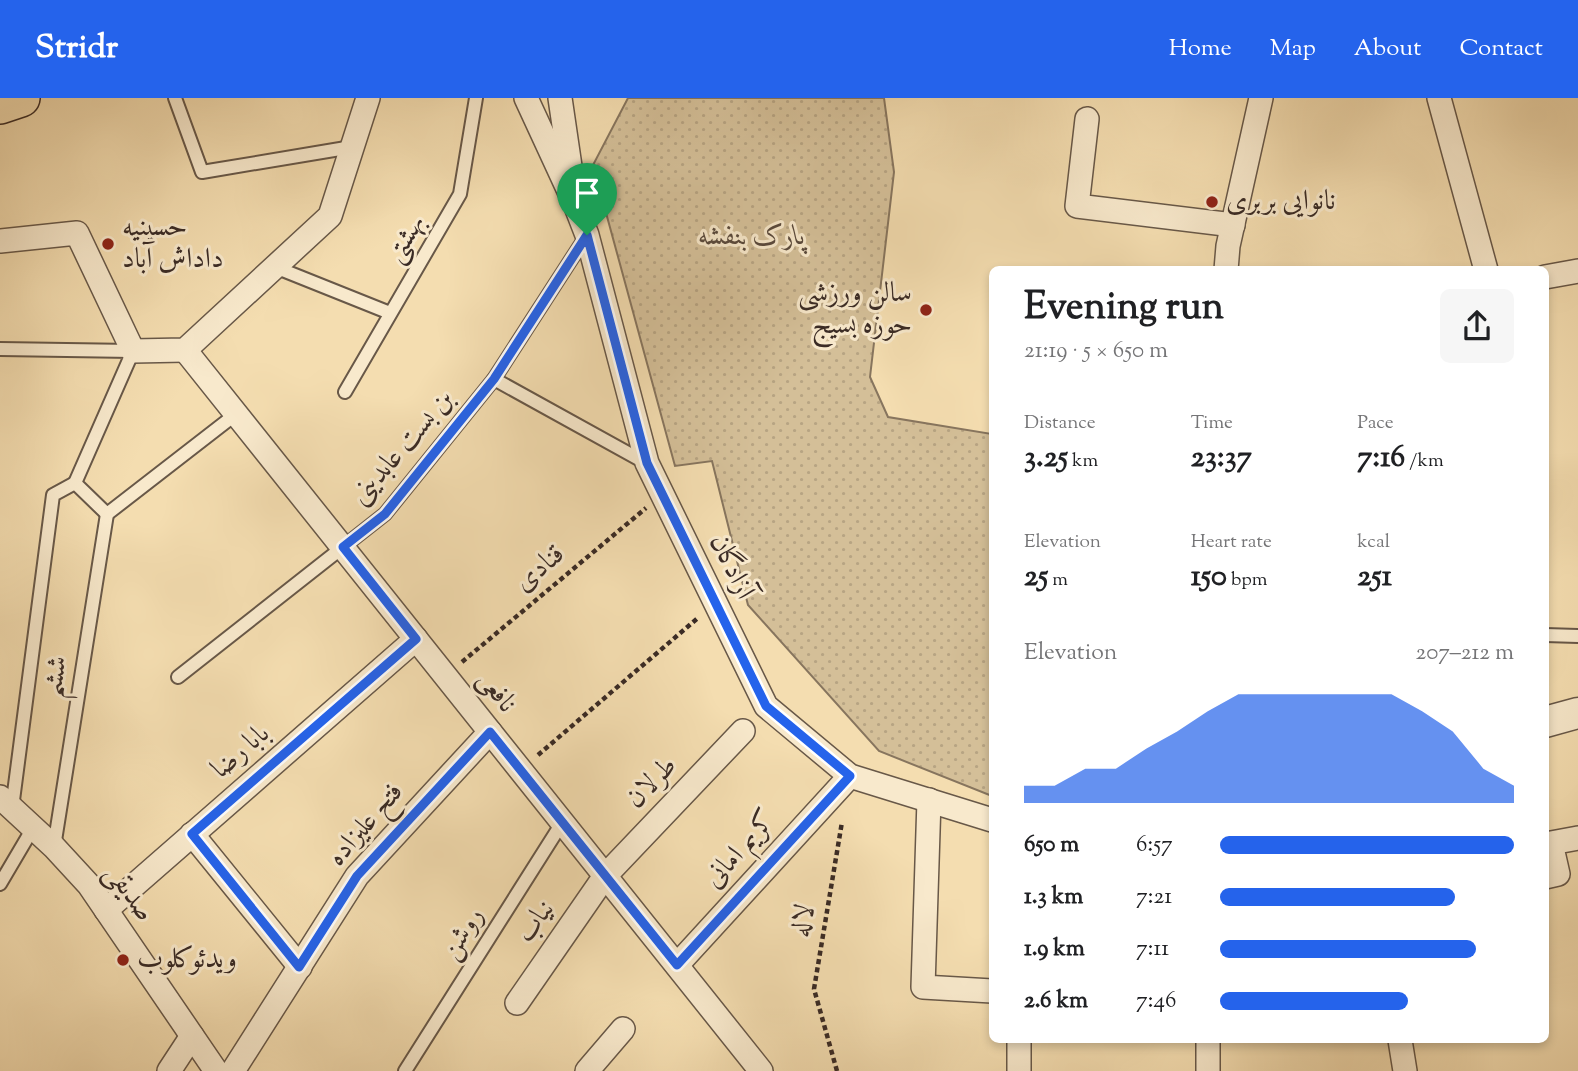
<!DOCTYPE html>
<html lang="en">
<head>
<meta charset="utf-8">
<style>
	body { margin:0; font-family:"Sorts Mill Goudy",Amiri,serif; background:#f6f6f6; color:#202124; height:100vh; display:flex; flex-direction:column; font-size:26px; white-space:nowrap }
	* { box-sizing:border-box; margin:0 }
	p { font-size:23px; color:#757577 }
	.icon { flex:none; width:38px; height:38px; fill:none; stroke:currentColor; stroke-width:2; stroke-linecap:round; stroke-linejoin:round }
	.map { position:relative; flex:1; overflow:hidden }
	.drawer { position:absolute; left:989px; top:168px; width:560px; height:777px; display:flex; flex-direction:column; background:#fff; border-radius:10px; box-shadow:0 4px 10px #0003 }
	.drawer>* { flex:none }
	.pin { position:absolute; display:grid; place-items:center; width:60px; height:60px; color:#fff; margin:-72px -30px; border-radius:50% 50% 50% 0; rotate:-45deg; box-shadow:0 0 7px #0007 }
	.pin .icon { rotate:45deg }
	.round { display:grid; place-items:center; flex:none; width:74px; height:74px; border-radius:10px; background:#f6f6f6 }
	.summary { display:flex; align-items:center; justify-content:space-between; height:119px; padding:0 35px }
	h1 { font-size:38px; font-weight:800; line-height:52px }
	.figures { display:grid; grid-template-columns:repeat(3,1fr); gap:10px; height:119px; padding:7px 35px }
	.figures div { display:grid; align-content:center }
	.figures b { font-size:30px; font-weight:800 }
	.figures small { font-size:19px; font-weight:400 }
	.figures p { font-size:19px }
	.chart { height:196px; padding:14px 35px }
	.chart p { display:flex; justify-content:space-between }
	.chart svg { width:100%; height:126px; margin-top:7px; fill:#2563eb; opacity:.7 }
	ul { padding:0 35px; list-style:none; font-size:23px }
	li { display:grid; grid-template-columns:112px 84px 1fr; align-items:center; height:52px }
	li i { height:18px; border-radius:9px; background:#2563eb }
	header { display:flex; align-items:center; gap:42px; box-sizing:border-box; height:98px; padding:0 35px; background:#2563eb; color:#fff }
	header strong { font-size:33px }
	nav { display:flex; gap:38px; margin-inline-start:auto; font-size:24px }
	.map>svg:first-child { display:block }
	.grass { fill:url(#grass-dots); stroke:#87755e; stroke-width:2 }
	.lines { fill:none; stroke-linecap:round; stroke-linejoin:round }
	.service-casing { stroke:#685848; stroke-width:16 }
	.minor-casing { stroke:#685848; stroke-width:26 }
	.tertiary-casing { stroke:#685848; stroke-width:33 }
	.primary-casing { stroke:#3a2b25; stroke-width:40 }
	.path { stroke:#3a2b25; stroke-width:4.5; stroke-dasharray:5 3.5; stroke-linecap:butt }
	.service { stroke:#f8e9cc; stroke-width:12 }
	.minor { stroke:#f8e9cc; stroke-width:23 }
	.tertiary { stroke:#f8e9cc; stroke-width:30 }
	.primary { stroke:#f4ddb0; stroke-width:37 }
	.route-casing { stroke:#fff; stroke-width:14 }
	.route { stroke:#2563eb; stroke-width:9 }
	.poi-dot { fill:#8f2418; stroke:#f8e9cc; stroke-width:2.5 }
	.labels { text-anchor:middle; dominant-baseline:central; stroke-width:6; stroke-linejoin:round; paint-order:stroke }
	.poi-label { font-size:28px; fill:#3a2b25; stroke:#f8e9cc; text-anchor:start }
	.park-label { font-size:28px; font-style:italic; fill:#59493c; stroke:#f8e9cc }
	.street-label { font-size:28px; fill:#3a2b25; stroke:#f8e9cc }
</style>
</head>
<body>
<header>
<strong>Stridr</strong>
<nav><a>Home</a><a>Map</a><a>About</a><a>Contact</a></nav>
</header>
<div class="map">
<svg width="1578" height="973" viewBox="0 0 1578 973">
	<defs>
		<pattern id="grass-dots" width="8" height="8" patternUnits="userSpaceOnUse" patternTransform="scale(1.75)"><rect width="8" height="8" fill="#d4bf98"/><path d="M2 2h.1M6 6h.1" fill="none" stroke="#b7a483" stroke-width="1.8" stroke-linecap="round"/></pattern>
	</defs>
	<rect width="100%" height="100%" fill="#f4ddb0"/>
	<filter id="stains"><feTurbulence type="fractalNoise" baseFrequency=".00286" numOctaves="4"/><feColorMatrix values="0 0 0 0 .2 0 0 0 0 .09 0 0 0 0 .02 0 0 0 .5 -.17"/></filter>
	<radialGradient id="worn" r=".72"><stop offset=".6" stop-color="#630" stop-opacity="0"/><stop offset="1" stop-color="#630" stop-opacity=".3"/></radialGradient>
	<polygon class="grass" points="628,0 884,0 894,74 870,279 888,319 992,336 992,698 879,653 748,507 712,363 675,368 593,67"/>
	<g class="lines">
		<defs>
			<g id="service">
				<polyline points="175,0 202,74 352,49"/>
				<polyline points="275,169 390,215"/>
				<polyline points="0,251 133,253 75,385 107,416 236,316"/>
				<polyline points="494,281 646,365"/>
				<polyline points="345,294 460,96 476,0"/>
				<polyline points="1545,537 1578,538"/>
				<polyline points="178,579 385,416 494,281 587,137"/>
				<polyline points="12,710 53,397 75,385"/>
				<polyline points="54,749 107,416"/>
				<polyline points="0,786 33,730"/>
				<polyline points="405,973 562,725"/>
			</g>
			<g id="minor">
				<polyline points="526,0 575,106 587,137 647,365 766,608 850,678 992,722"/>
				<polyline points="560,0 572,82"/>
				<polyline points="1439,0 1486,172"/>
				<polyline points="1087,21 1077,108 1233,127"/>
				<polyline points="0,143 77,135 133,253 185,252 330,118 368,0"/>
				<polyline points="1226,172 1228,148 1261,0"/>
				<polyline points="1545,179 1578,173"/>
				<polyline points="185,252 761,973"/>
				<polyline points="0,699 54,749 89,787 216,973"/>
				<polyline points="929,702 923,889 992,893"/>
				<polyline points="192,736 300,869"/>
				<polyline points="1545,779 1558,776 1551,745 1578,740"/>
				<polyline points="106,812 416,541"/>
				<polyline points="677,867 850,678"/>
				<polyline points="517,905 605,778 743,633"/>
				<polyline points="1208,942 1208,973"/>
				<polyline points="1400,942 1405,973"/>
				<polyline points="169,973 192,938"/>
				<polyline points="233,973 357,778 490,634"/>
				<polyline points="587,973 623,931"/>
				<polyline points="1019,973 1019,942"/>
			</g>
			<polyline id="tertiary" points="1545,624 1578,615"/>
			<polyline id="primary" points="0,7 21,0"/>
		</defs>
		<use href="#service" class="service-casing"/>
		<use href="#minor" class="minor-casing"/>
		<use href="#tertiary" class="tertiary-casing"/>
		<use href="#primary" class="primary-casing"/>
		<g class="path">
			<polyline points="462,564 646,410"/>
			<polyline points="538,657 699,519"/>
			<polyline points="837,973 814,891 842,724"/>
		</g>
		<use href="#service" class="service"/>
		<use href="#minor" class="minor"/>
		<use href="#tertiary" class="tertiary"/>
		<use href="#primary" class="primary"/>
	</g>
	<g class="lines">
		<defs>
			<polygon id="route" points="587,137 647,365 766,608 850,678 677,867 490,634 357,778 299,869 192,736 416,541 343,449 385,416 494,281"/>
		</defs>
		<use href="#route" class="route-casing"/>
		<use href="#route" class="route"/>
	</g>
	<g class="poi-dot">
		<circle cx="1212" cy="104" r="7"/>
		<circle cx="108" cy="146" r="7"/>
		<circle cx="926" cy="212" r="7"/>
		<circle cx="123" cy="862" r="7"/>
	</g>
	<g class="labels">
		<g class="poi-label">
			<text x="1226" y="104">نانوایی بربری</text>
			<text x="122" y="130">حسینیه<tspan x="122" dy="32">داداش آباد</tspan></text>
			<text x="912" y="196" text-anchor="end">سالن ورزشی<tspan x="912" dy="32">حوزه بسیج</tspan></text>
			<text x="137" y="862">ویدئوکلوب</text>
		</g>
		<g class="park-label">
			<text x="752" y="139">پارک بنفشه</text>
		</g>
		<g class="street-label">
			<text transform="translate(406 141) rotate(-60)">بهشتی</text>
			<text transform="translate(403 350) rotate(-49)">بن بست عابدینی</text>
			<text transform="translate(731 469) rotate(64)">آزادگان</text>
			<text transform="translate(540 471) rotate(-40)">قنادی</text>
			<text transform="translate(56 579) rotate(-81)">ششم</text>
			<text transform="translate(496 594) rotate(52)">نافعی</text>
			<text transform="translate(241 654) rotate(-41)">بابا رضا</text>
			<text transform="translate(652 685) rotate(-46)">طرلان</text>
			<text transform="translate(366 727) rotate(-49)">فتح علیزاده</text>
			<text transform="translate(741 752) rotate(-48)">کریم امانی</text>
			<text transform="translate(129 795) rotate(54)">صدیقی</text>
			<text transform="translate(804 823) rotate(-80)">لاله</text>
			<text transform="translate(536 824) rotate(-55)">نیاب</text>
			<text transform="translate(463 836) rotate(-58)">روشن</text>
		</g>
	</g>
	<rect width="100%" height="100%" filter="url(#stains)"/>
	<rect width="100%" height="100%" fill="url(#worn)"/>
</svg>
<div class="pin" style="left:587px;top:137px;background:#1e9e55"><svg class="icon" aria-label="arrive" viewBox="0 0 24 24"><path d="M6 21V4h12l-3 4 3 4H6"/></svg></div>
<section class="drawer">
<div class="summary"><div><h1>Evening run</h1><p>21:19 · 5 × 650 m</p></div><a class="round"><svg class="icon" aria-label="share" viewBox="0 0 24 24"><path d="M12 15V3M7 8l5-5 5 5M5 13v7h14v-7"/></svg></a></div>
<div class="figures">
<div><p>Distance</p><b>3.25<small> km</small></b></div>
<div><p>Time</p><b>23:37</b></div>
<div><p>Pace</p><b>7:16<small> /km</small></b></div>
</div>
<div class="figures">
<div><p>Elevation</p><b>25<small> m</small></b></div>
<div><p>Heart rate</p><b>150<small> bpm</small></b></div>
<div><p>kcal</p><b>251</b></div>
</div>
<div class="chart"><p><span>Elevation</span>207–212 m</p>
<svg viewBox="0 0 160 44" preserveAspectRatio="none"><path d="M0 44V38L10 38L20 32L30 32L40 25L50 19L60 12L70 6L80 6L90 6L100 6L110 6L120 6L130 12L140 19L150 32L160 38V44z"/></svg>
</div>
<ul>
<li><b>650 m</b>6:57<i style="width:100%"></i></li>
<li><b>1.3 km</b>7:21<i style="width:80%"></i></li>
<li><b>1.9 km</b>7:11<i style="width:87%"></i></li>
<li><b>2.6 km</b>7:46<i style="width:64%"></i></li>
</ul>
</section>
</div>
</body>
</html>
